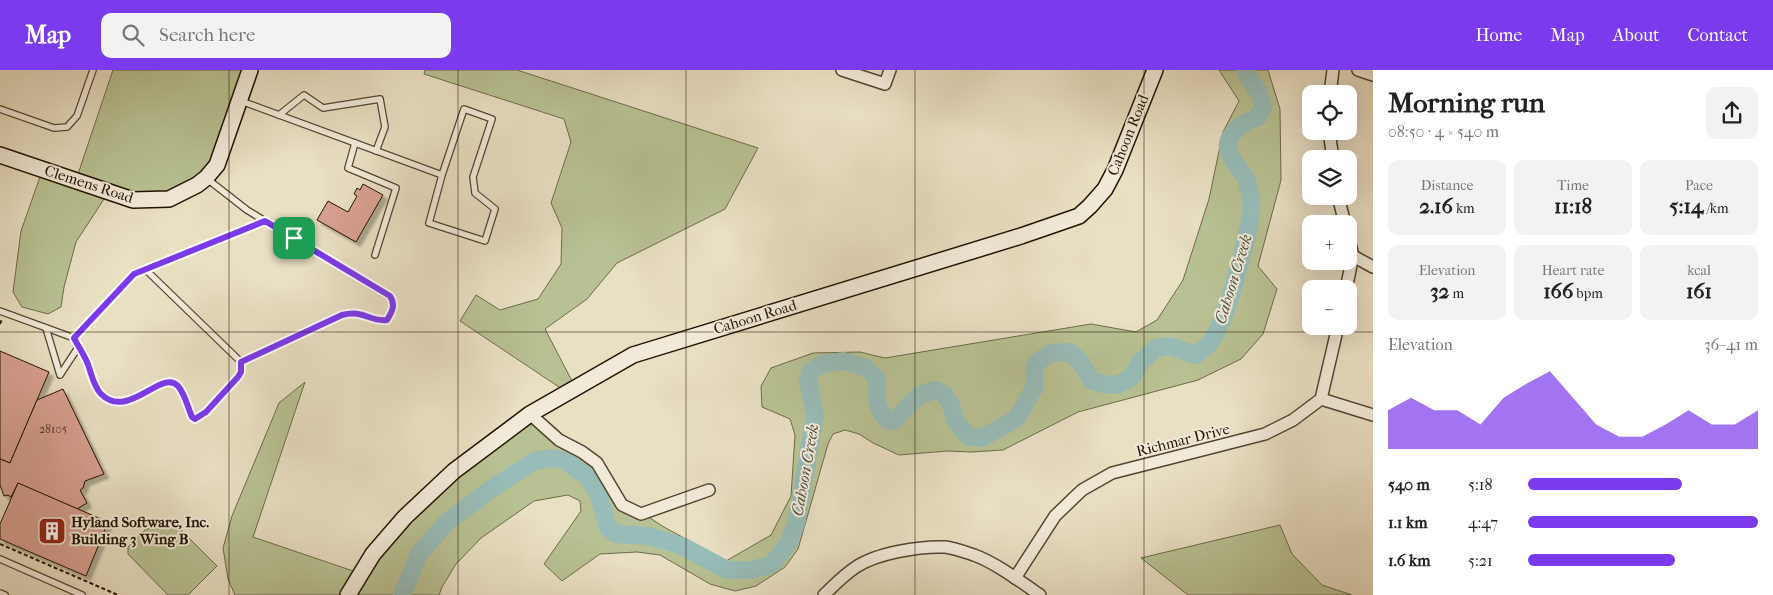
<!DOCTYPE html>
<html lang="en">
<head>
<meta charset="utf-8">
<style>
	body { margin:0; font-family:"IM FELL French Canon",serif; background:#f2f2f2; color:#222; height:100vh; display:flex; flex-direction:column; font-size:19px; white-space:nowrap }
	* { box-sizing:border-box; margin:0 }
	p { font-size:16px; color:#767676 }
	.icon { flex:none; width:28px; height:28px; fill:none; stroke:currentColor; stroke-width:2; stroke-linecap:round; stroke-linejoin:round }
	.map { position:relative; flex:1; overflow:hidden }
	.side { display:flex; flex-direction:column; background:#fff; width:400px }
	.side>* { flex:none }
	.fabs { position:absolute; left:1302px; top:15px; display:grid; gap:10px }
	.fabs a { display:grid; place-items:center; width:55px; height:55px; border-radius:10px; background:#fff; box-shadow:0 5px 20px #0002; font-size:25px }
	.pin { position:absolute; display:grid; place-items:center; width:42px; height:42px; color:#fff; margin:-21px; border-radius:10px; box-shadow:0 2px 8px #0006 }
	.round { display:grid; place-items:center; flex:none; width:52px; height:52px; border-radius:10px; background:#f2f2f2 }
	.summary { display:flex; align-items:center; justify-content:space-between; height:85px; padding:0 15px }
	h1 { font-size:28px; font-weight:700; line-height:38px }
	.figures { display:grid; grid-template-columns:repeat(3,1fr); gap:8px; height:85px; padding:5px 15px }
	.figures div { display:grid; align-content:center; border-radius:10px; background:#f2f2f2; text-align:center }
	.figures b { font-size:21px; font-weight:700 }
	.figures small { font-size:14px; font-weight:400 }
	.figures p { font-size:14px }
	.chart { height:140px; padding:10px 15px }
	.chart p { display:flex; justify-content:space-between }
	.chart svg { width:100%; height:90px; margin-top:5px; fill:#7c3aed; opacity:.7 }
	ul { padding:0 15px; list-style:none; font-size:16px }
	li { display:grid; grid-template-columns:80px 60px 1fr; align-items:center; height:38px }
	li i { height:12px; border-radius:6px; background:#7c3aed }
	header { display:flex; align-items:center; gap:30px; box-sizing:border-box; height:70px; padding:0 25px; background:#7c3aed; color:#fff }
	header strong { font-size:24px }
	nav { display:flex; gap:28px; margin-inline-start:auto; font-size:18px }
	.search { width:350px; height:45px; background:#f2f2f2; display:flex; align-items:center; gap:12px; box-sizing:border-box; padding:0 18px; border-radius:10px; color:#767676; font-size:19px }
	main { display:flex; flex:1; min-height:0 }
	.map>svg:first-child { display:block }
	.green { fill:#b8c193; stroke:#6d6a4a }
	.lines { fill:none; stroke-linecap:round; stroke-linejoin:round }
	.river { stroke:#98bcb8; stroke-width:18 }
	.building { fill:#d8a091; stroke:#221201; filter:url(#shadow) }
	.lane-casing { stroke:#544532; stroke-width:8 }
	.street-casing { stroke:#544532; stroke-width:14 }
	.secondary-casing { stroke:#221201; stroke-width:18 }
	.path { stroke:#221201; stroke-width:2; stroke-dasharray:4 2.5; stroke-linecap:butt }
	.lane { stroke:#f1ead8; stroke-width:5.5 }
	.street { stroke:#f1ead8; stroke-width:11 }
	.secondary { stroke:#f1ead8; stroke-width:15 }
	.route-casing { stroke:#fff; stroke-width:10 }
	.route { stroke:#7c3aed; stroke-width:6 }
	.grid { fill:none; stroke:#221201; stroke-width:1; stroke-opacity:0.55 }
	.labels { text-anchor:middle; dominant-baseline:central; stroke-width:4; stroke-linejoin:round; paint-order:stroke }
	.number-label { font-size:12px; fill:#503625 }
	.street-label { font-size:15px; fill:#221201; stroke:#f1ead8 }
	.poi-label { font-size:15px; font-weight:bold; fill:#221201; stroke:#f1ead8; text-anchor:start }
	.water-label { font-size:16px; font-style:italic; fill:#4b4e41; stroke:#f1ead8 }
</style>
</head>
<body>
<header>
<strong>Map</strong>
<div class="search"><svg class="icon" aria-label="search" viewBox="0 0 24 24"><circle cx="10" cy="10" r="6"/><path d="M15 15l6 6"/></svg>Search here</div>
<nav><a>Home</a><a>Map</a><a>About</a><a>Contact</a></nav>
</header>
<main>
<div class="map">
<svg width="1373" height="525" viewBox="0 0 1373 525">
	<defs>
		<filter id="shadow"><feDropShadow dx="4.5" dy="4.5" stdDeviation="1" flood-color="#0004"/></filter>
	</defs>
	<rect width="100%" height="100%" fill="#e9dfc3"/>
	<filter id="stains"><feTurbulence type="fractalNoise" baseFrequency=".004" numOctaves="4"/><feColorMatrix values="0 0 0 0 .2 0 0 0 0 .09 0 0 0 0 .02 0 0 0 .5 -.17"/></filter>
	<radialGradient id="worn" r=".72"><stop offset=".6" stop-color="#630" stop-opacity="0"/><stop offset="1" stop-color="#630" stop-opacity=".3"/></radialGradient>
	<g class="green">
		<polygon points="113,0 244,0 213,92 198,109 168,124 133,125 77,107"/>
		<polygon points="425,0 517,0 758,78 725,139 617,193 587,229 545,259 573,313 562,319 460,251 476,225 500,240 538,229 561,194 562,158 551,133 571,72 564,49 424,4"/>
		<polygon points="1219,0 1268,0 1280,39 1281,110 1258,196 1277,219 1263,264 1241,289 1198,310 1078,342 1003,380 971,382 947,381 899,385 873,373 859,364 845,360 833,364 828,374 798,479 785,497 756,516 735,521 710,514 660,485 637,482 600,484 562,511 544,494 581,441 580,431 568,425 534,431 481,468 456,494 442,517 439,525 235,525 228,509 223,478 232,446 279,333 305,312 253,467 356,502 530,339 566,368 624,431 664,457 726,491 771,465 791,426 795,365 790,349 762,337 761,316 771,298 813,283 860,282 885,288 1091,254 1136,262 1157,250 1183,210 1209,129 1223,62 1239,31"/>
		<polygon points="41,104 106,126 76,172 64,217 61,237 48,244 22,237 13,222 21,161"/>
		<polygon points="170,449 217,496 188,525 168,525 128,484 128,477 145,460"/>
		<polygon points="1280,455 1292,484 1322,515 1352,525 1188,525 1141,488"/>
	</g>
	<g class="lines">
		<path class="river" d="M402 525 419 484 447 452 491 419 534 391 550 388 565 391 588 407 598 423 608 458 616 464 649 466 682 476 727 500H752L772 494 788 474 796 454 815 345 808 310 810 302 822 294 844 291 866 298 877 309C876 325 875 338 887 350L894 351 919 325 936 320 945 325 951 335 956 352 969 367 982 368 1017 348 1034 318V300L1037 292 1051 283 1069 282 1080 291 1091 310 1102 314 1117 315 1132 307 1140 292 1156 278 1170 276 1195 285C1207 278 1213 270 1219 257 1228 240 1255 146 1251 129 1250 122 1248 113 1245 107 1240 97 1225 85 1228 73 1232 58 1245 53 1258 47L1263 37 1259 23 1244 0"/>
	</g>
	<g class="building">
		<polygon points="363,114 383,125 356,172 317,150 328,131 348,142 357,126 354,124 357,118 360,120"/>
		<polygon points="0,281 49,302 10,393 0,389"/>
		<polygon points="63,319 104,404 85,411 83,418 80,420 87,433 77,439 18,413 11,427 8,425 4,426 0,415 0,389 10,393 37,330"/>
		<polygon points="18,413 108,452 86,506 0,469 0,454"/>
	</g>
	<g class="lines">
		<defs>
			<g id="lane">
				<polyline points="241,31 442,105 429,153 485,171 495,139 475,123 473,107 492,49 464,39 442,105"/>
				<polyline points="0,39 54,58 67,57 77,46 93,0"/>
				<polyline points="279,45 304,25 323,38 380,29 385,57 376,81"/>
				<polyline points="355,73 348,98 396,118 375,185"/>
				<polyline points="206,108 247,140 265,151"/>
				<path d="M145 199 265 151 390 227C396 235 392 242 387 250 368 252 364 239 342 245L241 292"/>
				<path d="M0 241 74 268C78 276 83 283 87 292 91 301 93 316 101 324 128 351 162 298 178 316 185 324 188 338 192 347L195 349 206 342 238 307 241 302V292L145 199 134 204 74 268"/>
				<polyline points="46,258 60,305 79,276"/>
				<polyline points="0,489 82,525"/>
				<polyline points="0,523 5,525"/>
			</g>
			<g id="street">
				<polyline points="842,0 885,14 890,0"/>
				<polyline points="1358,0 1373,5"/>
				<polyline points="1330,24 1333,0"/>
				<polyline points="1329,61 1333,89"/>
				<polyline points="1338,126 1345,154"/>
				<polyline points="1353,186 1373,197"/>
				<polyline points="1346,219 1353,186 1349,170"/>
				<polyline points="1321,329 1373,345"/>
				<polyline points="530,344 559,370 582,382 597,393 622,435 641,444 709,420"/>
				<polyline points="1015,508 1055,446 1082,420 1112,403 1265,364 1293,350 1321,329 1338,256"/>
				<path d="M824 525C834 515 844 505 856 497 877 483 920 476 945 477 954 478 965 482 974 485 996 493 1021 512 1040 525"/>
			</g>
			<g id="secondary">
				<polyline points="0,85 133,130 169,129 197,115 206,108 217,95 250,0"/>
				<polyline points="348,525 373,484 405,447 454,401 530,344 633,285 1021,166 1079,146 1090,136 1105,119 1115,100 1155,0"/>
			</g>
		</defs>
		<use href="#lane" class="lane-casing"/>
		<use href="#street" class="street-casing"/>
		<use href="#secondary" class="secondary-casing"/>
		<g class="path">
			<polyline points="0,254 2,249"/>
			<polyline points="0,474 118,525"/>
		</g>
		<use href="#lane" class="lane"/>
		<use href="#street" class="street"/>
		<use href="#secondary" class="secondary"/>
	</g>
	<g class="lines">
		<defs>
			<path id="route" d="M265 151 390 226C396 235 392 242 387 250 369 252 363 239 342 245L241 292V302L238 307 206 342 195 349 192 347C188 338 185 324 178 316 162 298 128 351 101 324 93 316 91 301 87 292 83 283 78 276 74 268L134 204Z"/>
		</defs>
		<use href="#route" class="route-casing"/>
		<use href="#route" class="route"/>
	</g>
	<path class="grid" d="M229 0V525M458 0V525M686 0V525M915 0V525M1144 0V525M0 262H1373"/>
	<defs>
		<symbol id="building-square" viewBox="-11 -11 22 22"><rect x="-9" y="-9" width="18" height="18" rx="4" fill="#8f2418" stroke="#f1ead8"/><path d="M-4-6H4V6H1V3H-1V6H-4ZM-2.5-4.3h1.7v1.8h-1.7ZM.8-4.3h1.7v1.8H.8ZM-2.5-1h1.7V.8h-1.7ZM.8-1h1.7V.8H.8Z" fill="#fff"/></symbol>
	</defs>
	<g fill-rule="evenodd">
		<use href="#building-square" x="36" y="445" width="32" height="32"/>
	</g>
	<g class="labels">
		<g class="number-label">
			<text x="53" y="359">28105</text>
		</g>
		<g class="street-label">
			<text transform="translate(1128 65) rotate(-68)">Cahoon Road</text>
			<text transform="translate(89 114) rotate(18)">Clemens Road</text>
			<text transform="translate(755 247) rotate(-17)">Cahoon Road</text>
			<text transform="translate(1183 370) rotate(-14)">Richmar Drive</text>
		</g>
		<g class="poi-label">
			<text x="71" y="452">Hyland Software, Inc.<tspan x="71" dy="17">Building 3 Wing B</tspan></text>
		</g>
		<g class="water-label">
			<text transform="translate(1233 209) rotate(-73)">Cahoon Creek</text>
			<text transform="translate(805 400) rotate(-80)">Cahoon Creek</text>
		</g>
	</g>
	<rect width="100%" height="100%" filter="url(#stains)"/>
	<rect width="100%" height="100%" fill="url(#worn)"/>
</svg>
<div class="fabs">
<a><svg class="icon" aria-label="locate" viewBox="0 0 24 24"><circle cx="12" cy="12" r="6"/><path d="M12 2v4M12 18v4M2 12h4M18 12h4"/></svg></a>
<a><svg class="icon" aria-label="layers" viewBox="0 0 24 24"><path d="M12 4l9 5-9 5-9-5zM3 14l9 5 9-5"/></svg></a>
<a>+</a>
<a>−</a>
</div>
<div class="pin" style="left:294px;top:168px;background:#1e9e55"><svg class="icon" aria-label="arrive" viewBox="0 0 24 24"><path d="M6 21V4h12l-3 4 3 4H6"/></svg></div>
</div>
<section class="side">
<div class="summary"><div><h1>Morning run</h1><p>08:50 · 4 × 540 m</p></div><a class="round"><svg class="icon" aria-label="share" viewBox="0 0 24 24"><path d="M12 15V3M7 8l5-5 5 5M5 13v7h14v-7"/></svg></a></div>
<div class="figures">
<div><p>Distance</p><b>2.16<small> km</small></b></div>
<div><p>Time</p><b>11:18</b></div>
<div><p>Pace</p><b>5:14<small> /km</small></b></div>
</div>
<div class="figures">
<div><p>Elevation</p><b>32<small> m</small></b></div>
<div><p>Heart rate</p><b>166<small> bpm</small></b></div>
<div><p>kcal</p><b>161</b></div>
</div>
<div class="chart"><p><span>Elevation</span>36–41 m</p>
<svg viewBox="0 0 160 44" preserveAspectRatio="none"><path d="M0 44V25L10 19L20 25L30 25L40 32L50 19L60 12L70 6L80 19L90 32L100 38L110 38L120 32L130 25L140 32L150 32L160 25V44z"/></svg>
</div>
<ul>
<li><b>540 m</b>5:18<i style="width:67%"></i></li>
<li><b>1.1 km</b>4:47<i style="width:100%"></i></li>
<li><b>1.6 km</b>5:21<i style="width:64%"></i></li>
</ul>
</section>
</main>
</body>
</html>
